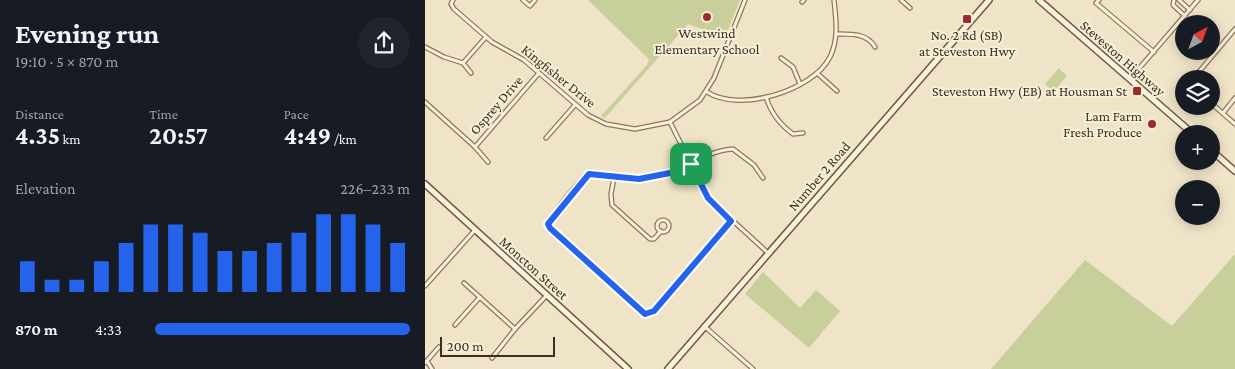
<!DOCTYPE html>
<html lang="en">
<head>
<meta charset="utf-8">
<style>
	body { margin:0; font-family:"Crimson Pro",serif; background:#20242c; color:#f1f3f6; height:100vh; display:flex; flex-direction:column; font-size:19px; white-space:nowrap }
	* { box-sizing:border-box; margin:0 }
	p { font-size:16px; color:#9ea1a6 }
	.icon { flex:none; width:28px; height:28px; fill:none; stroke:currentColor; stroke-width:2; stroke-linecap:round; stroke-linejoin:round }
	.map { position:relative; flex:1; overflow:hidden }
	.drawer { display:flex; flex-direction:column; background:#171b24; width:425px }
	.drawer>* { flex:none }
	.needle { width:32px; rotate:41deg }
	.tools { position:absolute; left:750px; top:15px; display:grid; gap:10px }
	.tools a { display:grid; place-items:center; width:45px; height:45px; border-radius:50%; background:#171b24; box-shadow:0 2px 12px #0003; font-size:25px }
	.scale { position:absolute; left:15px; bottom:12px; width:115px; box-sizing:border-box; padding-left:5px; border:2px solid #3d2e20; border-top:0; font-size:14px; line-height:18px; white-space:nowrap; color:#3d2e20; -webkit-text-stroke:4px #f7eed8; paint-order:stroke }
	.pin { position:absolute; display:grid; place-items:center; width:42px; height:42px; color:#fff; margin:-21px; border-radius:10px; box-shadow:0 2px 8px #0006 }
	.round { display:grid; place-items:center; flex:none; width:52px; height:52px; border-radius:26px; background:#20242c }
	.overview { display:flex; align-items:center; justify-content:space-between; height:85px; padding:0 15px }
	h1 { font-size:28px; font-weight:700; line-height:38px }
	.stats { display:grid; grid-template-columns:repeat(3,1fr); gap:8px; height:85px; padding:5px 15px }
	.stats div { display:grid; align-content:center }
	.stats b { font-size:25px; font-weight:700 }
	.stats small { font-size:14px; font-weight:400 }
	.stats p { font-size:14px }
	.chart { height:140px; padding:10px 15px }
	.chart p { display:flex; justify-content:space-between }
	.chart svg { width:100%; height:90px; margin-top:5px; stroke:#2563eb; stroke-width:6 }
	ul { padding:0 15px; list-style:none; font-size:16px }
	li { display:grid; grid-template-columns:80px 60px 1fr; align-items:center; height:38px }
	li i { height:12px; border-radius:6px; background:#2563eb }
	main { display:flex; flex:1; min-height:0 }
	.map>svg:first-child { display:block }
	.green { fill:#c9cf9b }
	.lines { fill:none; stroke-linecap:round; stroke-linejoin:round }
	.street-casing { stroke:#8d765c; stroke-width:5.5 }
	.secondary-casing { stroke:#6f573f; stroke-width:8 }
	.street { stroke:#faf1dc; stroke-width:3 }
	.secondary { stroke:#faf1dc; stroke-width:5 }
	.route-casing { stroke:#fff; stroke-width:10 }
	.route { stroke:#2563eb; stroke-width:6 }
	.poi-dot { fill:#9e2a2b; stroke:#f7eed8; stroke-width:2 }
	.labels { text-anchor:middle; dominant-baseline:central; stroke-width:4; stroke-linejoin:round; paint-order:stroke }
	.poi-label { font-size:14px; fill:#3d2e20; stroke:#f7eed8 }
	.street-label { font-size:14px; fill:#3d2e20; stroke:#f7eed8 }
</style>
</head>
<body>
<main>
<section class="drawer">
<div class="overview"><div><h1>Evening run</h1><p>19:10 · 5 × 870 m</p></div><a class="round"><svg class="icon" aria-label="share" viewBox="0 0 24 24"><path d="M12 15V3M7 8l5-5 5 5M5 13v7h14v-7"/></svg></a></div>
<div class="stats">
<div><p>Distance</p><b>4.35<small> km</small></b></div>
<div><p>Time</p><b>20:57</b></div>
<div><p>Pace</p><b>4:49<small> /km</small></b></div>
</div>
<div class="chart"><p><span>Elevation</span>226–233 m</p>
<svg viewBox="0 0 160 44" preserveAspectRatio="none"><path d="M5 44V29M15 44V38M25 44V38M35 44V29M45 44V20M55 44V11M65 44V11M75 44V15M85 44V24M95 44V24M105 44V20M115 44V15M125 44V6M135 44V6M145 44V11M155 44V20"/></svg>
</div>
<ul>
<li><b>870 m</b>4:33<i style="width:100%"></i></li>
</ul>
</section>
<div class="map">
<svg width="810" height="369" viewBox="0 0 810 369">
	<rect width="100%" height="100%" fill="#f0e4c8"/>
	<g class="green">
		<polygon points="163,0 315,0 300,37 263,24 180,118 176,116 222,65 224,59"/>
		<polygon points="634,68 642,76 628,92 620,84"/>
		<polygon points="810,254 810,369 566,369 660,260 747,326"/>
		<polygon points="338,272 375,308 391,290 415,311 384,348 320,294"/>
	</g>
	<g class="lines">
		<defs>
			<g id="street">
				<polyline points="28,0 26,4 29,9 67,42 99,60 163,115 181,124 210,129 245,122 275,100 289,78 320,0"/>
				<polyline points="98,0 105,6 110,0"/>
				<polyline points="476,0 485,8"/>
				<polyline points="674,0 671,3 729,52"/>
				<polyline points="749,0 748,5 760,16"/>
				<polyline points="754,0 765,10"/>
				<polyline points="377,2 379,0"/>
				<path d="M412 34C426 34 442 33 450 47"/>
				<polyline points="0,47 19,57 38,63 61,37"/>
				<polyline points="356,58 368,67 375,84"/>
				<polyline points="38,63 46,73"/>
				<polyline points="393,74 412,91"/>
				<polyline points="705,79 773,0"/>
				<polyline points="768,79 810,29"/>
				<path d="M282 92C314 113 388 91 405 57 414 39 411 19 409 0"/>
				<path d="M341 97C346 113 354 124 368 134L378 133"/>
				<polyline points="0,102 50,147 63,162"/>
				<polyline points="786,103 810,124"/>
				<polyline points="798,113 810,98"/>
				<polyline points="245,122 283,198 342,252"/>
				<polyline points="121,138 150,105"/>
				<polyline points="50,147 114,73"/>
				<polyline points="189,178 186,194 187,205 225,239 229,239 236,231"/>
				<circle cx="238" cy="226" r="6"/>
				<path d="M307 221 229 311 223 314 217 312 123 225C125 216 155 179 163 174 168 171 173 174 178 175 193 179 209 180 224 178 254 174 278 151 308 149L329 165 338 178"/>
				<polyline points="39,283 90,329"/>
				<polyline points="0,286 50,230"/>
				<polyline points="30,325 55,297"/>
				<polyline points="279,326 328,369"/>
				<polyline points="67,358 90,329 122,295"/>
				<polyline points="2,361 7,369"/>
				<polyline points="0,363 14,347"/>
			</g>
			<g id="secondary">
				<polyline points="614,0 768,134"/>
				<polyline points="786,150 810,171"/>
				<polyline points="0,184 203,369"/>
				<polyline points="243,369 564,0"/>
			</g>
		</defs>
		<use href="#street" class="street-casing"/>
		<use href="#secondary" class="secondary-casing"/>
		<use href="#street" class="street"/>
		<use href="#secondary" class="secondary"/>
	</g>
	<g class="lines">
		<defs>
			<polygon id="route" points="266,164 283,198 306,221 229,311 220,314 125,228 123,224 164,174 214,179 245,173"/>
		</defs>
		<use href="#route" class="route-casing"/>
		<use href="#route" class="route"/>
	</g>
	<g class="poi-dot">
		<circle cx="282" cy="17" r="5"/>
		<rect x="537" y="14" width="10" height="10" rx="2.5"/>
		<rect x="707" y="86" width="10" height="10" rx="2.5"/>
		<circle cx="727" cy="124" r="5"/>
	</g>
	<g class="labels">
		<g class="poi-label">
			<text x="282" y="33">Westwind<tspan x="282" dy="16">Elementary School</tspan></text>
			<text x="542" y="35">No. 2 Rd (SB)<tspan x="542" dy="16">at Steveston Hwy</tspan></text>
			<text x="702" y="91" text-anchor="end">Steveston Hwy (EB) at Housman St</text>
			<text x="717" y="116" text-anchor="end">Lam Farm<tspan x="717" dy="16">Fresh Produce</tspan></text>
		</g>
		<g class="street-label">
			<text transform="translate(698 58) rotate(41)">Steveston Highway</text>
			<text transform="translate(134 76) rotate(39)">Kingfisher Drive</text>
			<text transform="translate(71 105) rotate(-49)">Osprey Drive</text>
			<text transform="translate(394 176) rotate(-49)">Number 2 Road</text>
			<text transform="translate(109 268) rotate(42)">Moncton Street</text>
		</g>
	</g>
</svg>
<div class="tools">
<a><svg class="needle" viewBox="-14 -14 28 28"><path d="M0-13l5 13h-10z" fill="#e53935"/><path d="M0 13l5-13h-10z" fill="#9ea1a6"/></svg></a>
<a><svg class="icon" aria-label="layers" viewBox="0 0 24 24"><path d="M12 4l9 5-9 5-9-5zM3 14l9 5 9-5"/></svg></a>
<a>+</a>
<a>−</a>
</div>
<div class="scale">200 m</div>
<div class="pin" style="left:266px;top:164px;background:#1e9e55"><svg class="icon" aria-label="arrive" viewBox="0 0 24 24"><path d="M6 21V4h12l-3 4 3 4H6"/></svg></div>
</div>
</main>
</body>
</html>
